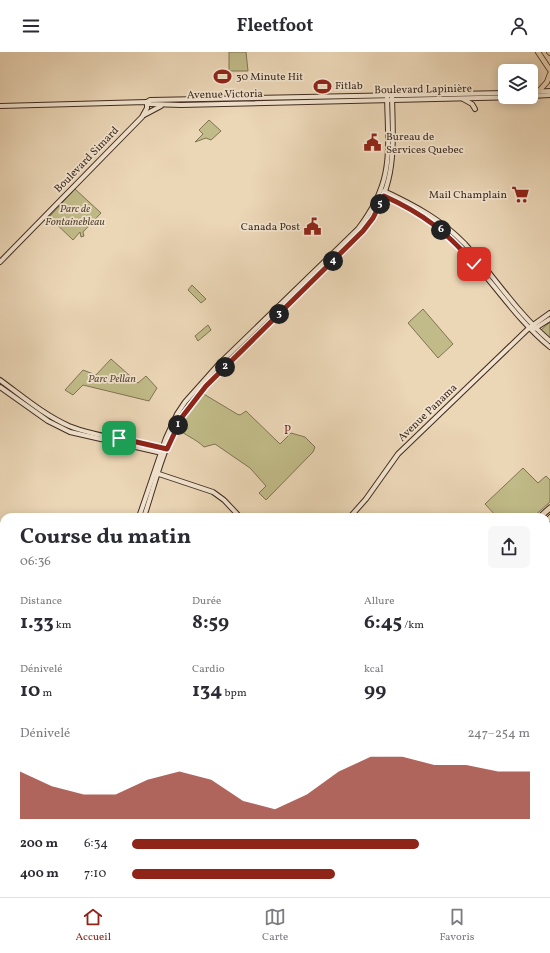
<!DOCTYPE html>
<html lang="fr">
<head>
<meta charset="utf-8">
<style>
	body { margin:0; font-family:Vollkorn,serif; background:#f7f7f7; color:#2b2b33; height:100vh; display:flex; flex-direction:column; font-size:15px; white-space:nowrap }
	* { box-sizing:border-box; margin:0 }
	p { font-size:13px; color:#7c7c81 }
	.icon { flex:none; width:22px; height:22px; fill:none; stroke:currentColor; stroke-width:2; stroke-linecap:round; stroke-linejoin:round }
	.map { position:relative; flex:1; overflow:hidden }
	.sheet { position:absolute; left:0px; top:461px; width:550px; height:384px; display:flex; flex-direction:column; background:#fff; border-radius:12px 12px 0 0; box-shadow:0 2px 10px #0003 }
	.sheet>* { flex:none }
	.buttons { position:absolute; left:498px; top:12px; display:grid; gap:8px }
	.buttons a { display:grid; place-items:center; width:40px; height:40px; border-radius:6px; background:#fff; box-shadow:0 2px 10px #0003; font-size:20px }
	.pin { position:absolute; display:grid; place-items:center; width:34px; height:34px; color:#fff; margin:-17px; border-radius:8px; box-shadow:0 2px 6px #0006 }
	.km { position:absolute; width:20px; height:20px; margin:-10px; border-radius:50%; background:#222; color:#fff; font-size:11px; line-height:20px; text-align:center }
	.round { display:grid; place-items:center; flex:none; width:42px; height:42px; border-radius:6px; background:#f7f7f7 }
	.headline { display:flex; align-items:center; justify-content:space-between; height:68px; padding:0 20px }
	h1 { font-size:22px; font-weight:700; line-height:30px }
	.metrics { display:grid; grid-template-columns:repeat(3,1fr); gap:6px; height:68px; padding:4px 20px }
	.metrics div { display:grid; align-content:center }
	.metrics b { font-size:20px; font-weight:700 }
	.metrics small { font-size:11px; font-weight:400 }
	.metrics p { font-size:11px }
	.chart { height:112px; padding:8px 20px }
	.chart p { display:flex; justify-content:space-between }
	.chart svg { width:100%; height:72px; margin-top:4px; fill:#8f2418; opacity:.7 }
	ul { padding:0 20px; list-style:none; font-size:13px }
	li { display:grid; grid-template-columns:64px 48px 1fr; align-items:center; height:30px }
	li i { height:10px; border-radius:5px; background:#8f2418 }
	header { display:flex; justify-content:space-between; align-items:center; height:52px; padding:0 20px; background:#fff; font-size:18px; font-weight:700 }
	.dock { display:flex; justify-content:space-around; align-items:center; height:56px; border-top:1px solid #e1e1e2; background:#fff; font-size:11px; color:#7c7c81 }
	.dock a { display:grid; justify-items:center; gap:2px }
	.dock .on { color:#8f2418 }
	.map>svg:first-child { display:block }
	.green { fill:#c0bb88; stroke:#807454 }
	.water { fill:#9db6b9; stroke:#787f7b }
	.pier { fill:#ebd6b6 }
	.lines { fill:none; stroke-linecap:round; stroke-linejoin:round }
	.secondary-casing { stroke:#412c1f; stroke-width:6 }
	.primary-casing { stroke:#412c1f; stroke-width:6 }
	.highway-casing { stroke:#412c1f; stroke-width:7 }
	.secondary { stroke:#f2e4d0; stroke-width:4 }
	.primary { stroke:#ebd6b6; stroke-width:4.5 }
	.highway { stroke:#ebd6b6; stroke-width:5 }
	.tram { stroke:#412c1f; stroke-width:1 }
	.route-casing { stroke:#fff; stroke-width:8 }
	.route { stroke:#8f2418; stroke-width:5 }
	.labels { text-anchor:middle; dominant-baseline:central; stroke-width:3.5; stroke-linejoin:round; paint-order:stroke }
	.poi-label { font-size:11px; fill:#412c1f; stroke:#f2e4d0; text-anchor:start }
	.street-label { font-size:11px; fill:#412c1f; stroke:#f2e4d0 }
	.park-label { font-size:11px; font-style:italic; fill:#5a4934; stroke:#f2e4d0 }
	.neighbourhood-label { font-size:12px; letter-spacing:1px; fill:#7a1f14; stroke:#f2e4d0 }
</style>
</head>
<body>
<header><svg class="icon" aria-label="menu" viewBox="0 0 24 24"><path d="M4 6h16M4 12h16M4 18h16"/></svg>Fleetfoot<svg class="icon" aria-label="person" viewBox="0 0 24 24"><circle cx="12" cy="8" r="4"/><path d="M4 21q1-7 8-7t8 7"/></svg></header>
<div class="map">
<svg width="550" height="845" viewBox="0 0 550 845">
	<rect width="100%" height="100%" fill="#ebd6b6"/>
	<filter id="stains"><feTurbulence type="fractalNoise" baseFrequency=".005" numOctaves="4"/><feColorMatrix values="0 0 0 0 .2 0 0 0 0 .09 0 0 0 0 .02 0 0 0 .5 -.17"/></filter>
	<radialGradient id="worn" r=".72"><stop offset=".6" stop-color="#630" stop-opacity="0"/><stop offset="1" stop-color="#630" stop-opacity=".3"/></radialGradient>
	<g class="green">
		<polygon points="229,0 246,0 248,19 229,19"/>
		<polygon points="209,68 221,79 211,88 206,86 195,90 203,82 199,78"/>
		<polygon points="75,137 101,161 83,180 84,184 81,185 80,180 73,188 49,165"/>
		<polygon points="192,233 206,247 201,251 188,238"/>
		<polygon points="423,257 453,292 438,306 408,271"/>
		<polygon points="550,270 550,287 541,278"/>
		<polygon points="208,273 211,278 198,289 195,284"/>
		<polygon points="111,307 138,331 146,324 157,336 149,349 83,333 73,343 65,338 83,318 96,323"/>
		<path d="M202 341 237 362 240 363 246 359 280 392 291 381 305 385 315 395 313 400 266 448 259 441 266 434 250 416 215 392 204 395C195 386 185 384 176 375Z"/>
		<polygon points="523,416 538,431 546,424 550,428 550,450 533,465 497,465 485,452"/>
		<polygon points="546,691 550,695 550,728 546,723"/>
		<polygon points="2,702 4,704 4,743 0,740 0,703"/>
		<polygon points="227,841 241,841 237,845 210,845"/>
	</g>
	<polygon class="water" points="0,746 4,749 4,841 194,841 207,845 0,845"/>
	<polygon class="pier" points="42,841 79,841 74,845 37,845"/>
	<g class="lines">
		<defs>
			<g id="secondary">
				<polyline points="531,40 550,39"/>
				<polyline points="531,44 550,43"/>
				<polyline points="463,47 472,52 475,57"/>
				<polyline points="147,50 150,48 505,41"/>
				<polyline points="0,54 147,50 150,52 181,53 517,45"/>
				<polyline points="144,63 161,54"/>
				<path d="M384 139C414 153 442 168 465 192 494 224 517 261 550 289"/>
				<path d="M381 143C406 153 429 166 449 184 486 218 511 263 550 295"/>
				<polyline points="0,210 142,65 147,56 147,50"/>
				<polyline points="534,277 550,267"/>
				<path d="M0 328C22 344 44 363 69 374 99 386 133 388 164 396"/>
				<polyline points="0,335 48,369 70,380 162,401"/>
				<polyline points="156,421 213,440 224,448 240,465"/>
				<path d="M139 465 166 386 177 362 185 350 218 313 358 177C395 129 388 99 387 43"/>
				<path d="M144 465C155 432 163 396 181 366 188 354 198 344 206 333L363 179C398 134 393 96 392 43"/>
				<polyline points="350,465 366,447 398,402 529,276 550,261"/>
				<polyline points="546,494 550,489"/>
				<polyline points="0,498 4,497"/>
				<polyline points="546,617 550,620"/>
				<polyline points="519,841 523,845"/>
			</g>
			<g id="primary">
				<polyline points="538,0 550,18"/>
				<polyline points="549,0 550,1"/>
				<polyline points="539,39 547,30 550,22"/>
				<polyline points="0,661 4,663"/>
				<polyline points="0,680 4,682"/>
				<polyline points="313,841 320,845"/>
				<polyline points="346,841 352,845"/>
			</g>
			<g id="highway">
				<polyline points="540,465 550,456"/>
				<polyline points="546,477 550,473"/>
				<polyline points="0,668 4,669"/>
				<polyline points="0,673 4,675"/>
				<polyline points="326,841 332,845"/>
				<polyline points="336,841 341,845"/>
				<polyline points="45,845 50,841"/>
				<polyline points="68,845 73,841"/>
			</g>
		</defs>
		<use href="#secondary" class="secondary-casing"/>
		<use href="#primary" class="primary-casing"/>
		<use href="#highway" class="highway-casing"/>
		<use href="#secondary" class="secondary"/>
		<use href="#primary" class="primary"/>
		<use href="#highway" class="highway"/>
		<g class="tram">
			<polyline points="546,466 550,462"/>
			<polyline points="55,845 60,841"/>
		</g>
	</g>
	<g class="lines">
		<defs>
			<path id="route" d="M119 386 167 397 182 365 206 334 363 179 373 166 384 144C422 161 447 180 474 212"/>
		</defs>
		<use href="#route" class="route-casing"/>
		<use href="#route" class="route"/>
	</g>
	<defs>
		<symbol id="stadium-bare" viewBox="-9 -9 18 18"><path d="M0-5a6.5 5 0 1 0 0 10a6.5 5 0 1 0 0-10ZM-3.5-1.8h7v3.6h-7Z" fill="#8f2418" stroke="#f2e4d0" stroke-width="2.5" paint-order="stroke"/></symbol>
		<symbol id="civic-bare" viewBox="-9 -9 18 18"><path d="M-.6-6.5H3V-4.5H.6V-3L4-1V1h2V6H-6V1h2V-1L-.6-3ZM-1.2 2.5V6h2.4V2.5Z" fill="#8f2418" stroke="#f2e4d0" stroke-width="2.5" paint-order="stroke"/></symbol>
		<symbol id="supermarket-bare" viewBox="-9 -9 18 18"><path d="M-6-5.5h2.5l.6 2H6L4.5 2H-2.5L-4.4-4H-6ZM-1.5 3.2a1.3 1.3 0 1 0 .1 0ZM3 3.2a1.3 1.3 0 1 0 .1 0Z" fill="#8f2418" stroke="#f2e4d0" stroke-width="2.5" paint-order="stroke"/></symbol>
	</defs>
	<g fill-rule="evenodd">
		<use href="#stadium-bare" x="210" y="12" width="25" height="25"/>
		<use href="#stadium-bare" x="310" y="22" width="25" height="25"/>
		<use href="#civic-bare" x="360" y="78" width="25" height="25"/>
		<use href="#supermarket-bare" x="508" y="130" width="25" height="25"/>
		<use href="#civic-bare" x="300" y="162" width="25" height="25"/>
	</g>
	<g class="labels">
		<g class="poi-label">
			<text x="236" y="25">30 Minute Hit</text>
			<text x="335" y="34">Fitlab</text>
			<text x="386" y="85">Bureau de<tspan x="386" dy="13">Services Quebec</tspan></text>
			<text x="507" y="143" text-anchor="end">Mail Champlain</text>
			<text x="300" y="175" text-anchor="end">Canada Post</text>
		</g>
		<g class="street-label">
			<text transform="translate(423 38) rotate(-1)">Boulevard Lapinière</text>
			<text transform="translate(225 43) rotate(-1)">Avenue Victoria</text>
			<text transform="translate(87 108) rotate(-46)">Boulevard Simard</text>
			<text transform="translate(428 361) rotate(-44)">Avenue Panama</text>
		</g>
		<g class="park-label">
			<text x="75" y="157">Parc de<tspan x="75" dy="13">Fontainebleau</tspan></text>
			<text x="112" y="327">Parc Pellan</text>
		</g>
		<g class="neighbourhood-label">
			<text x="288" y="379">P</text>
		</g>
	</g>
	<rect width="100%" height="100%" filter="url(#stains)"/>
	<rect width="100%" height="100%" fill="url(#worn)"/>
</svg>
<div class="buttons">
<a><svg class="icon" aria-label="layers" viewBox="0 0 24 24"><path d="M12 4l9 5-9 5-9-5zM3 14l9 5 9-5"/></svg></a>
</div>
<div class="pin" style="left:119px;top:386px;background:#1e9e55"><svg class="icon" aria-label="arrive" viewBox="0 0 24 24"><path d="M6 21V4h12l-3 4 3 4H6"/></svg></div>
<div class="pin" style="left:474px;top:212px;background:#d93025"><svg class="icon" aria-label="check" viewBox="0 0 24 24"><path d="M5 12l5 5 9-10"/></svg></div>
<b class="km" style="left:178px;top:373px">1</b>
<b class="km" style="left:225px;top:315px">2</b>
<b class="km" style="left:279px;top:262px">3</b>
<b class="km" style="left:333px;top:209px">4</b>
<b class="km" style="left:380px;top:152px">5</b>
<b class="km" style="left:441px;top:178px">6</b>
<section class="sheet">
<div class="headline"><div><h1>Course du matin</h1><p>06:36</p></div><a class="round"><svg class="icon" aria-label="share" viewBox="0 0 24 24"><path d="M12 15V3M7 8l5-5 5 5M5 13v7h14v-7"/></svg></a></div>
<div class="metrics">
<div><p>Distance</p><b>1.33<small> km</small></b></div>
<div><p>Durée</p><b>8:59</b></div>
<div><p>Allure</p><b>6:45<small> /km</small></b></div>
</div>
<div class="metrics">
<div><p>Dénivelé</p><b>10<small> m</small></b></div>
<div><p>Cardio</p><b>134<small> bpm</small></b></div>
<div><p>kcal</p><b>99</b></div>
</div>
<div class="chart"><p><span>Dénivelé</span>247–254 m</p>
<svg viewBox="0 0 160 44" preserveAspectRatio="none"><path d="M0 44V15L10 24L20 29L30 29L40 20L50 15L60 20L70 33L80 38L90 29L100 15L110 6L120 6L130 11L140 11L150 15L160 15V44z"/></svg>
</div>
<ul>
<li><b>200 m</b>6:34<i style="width:72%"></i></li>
<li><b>400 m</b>7:10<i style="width:51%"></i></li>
</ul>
</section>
</div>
<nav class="dock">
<a class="on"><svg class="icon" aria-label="home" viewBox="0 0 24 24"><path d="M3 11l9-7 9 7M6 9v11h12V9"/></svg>Accueil</a>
<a><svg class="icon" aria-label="map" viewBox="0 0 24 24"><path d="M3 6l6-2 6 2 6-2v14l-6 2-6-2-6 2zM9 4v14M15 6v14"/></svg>Carte</a>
<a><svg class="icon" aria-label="saved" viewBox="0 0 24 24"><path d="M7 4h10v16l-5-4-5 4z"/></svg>Favoris</a>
</nav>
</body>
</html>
